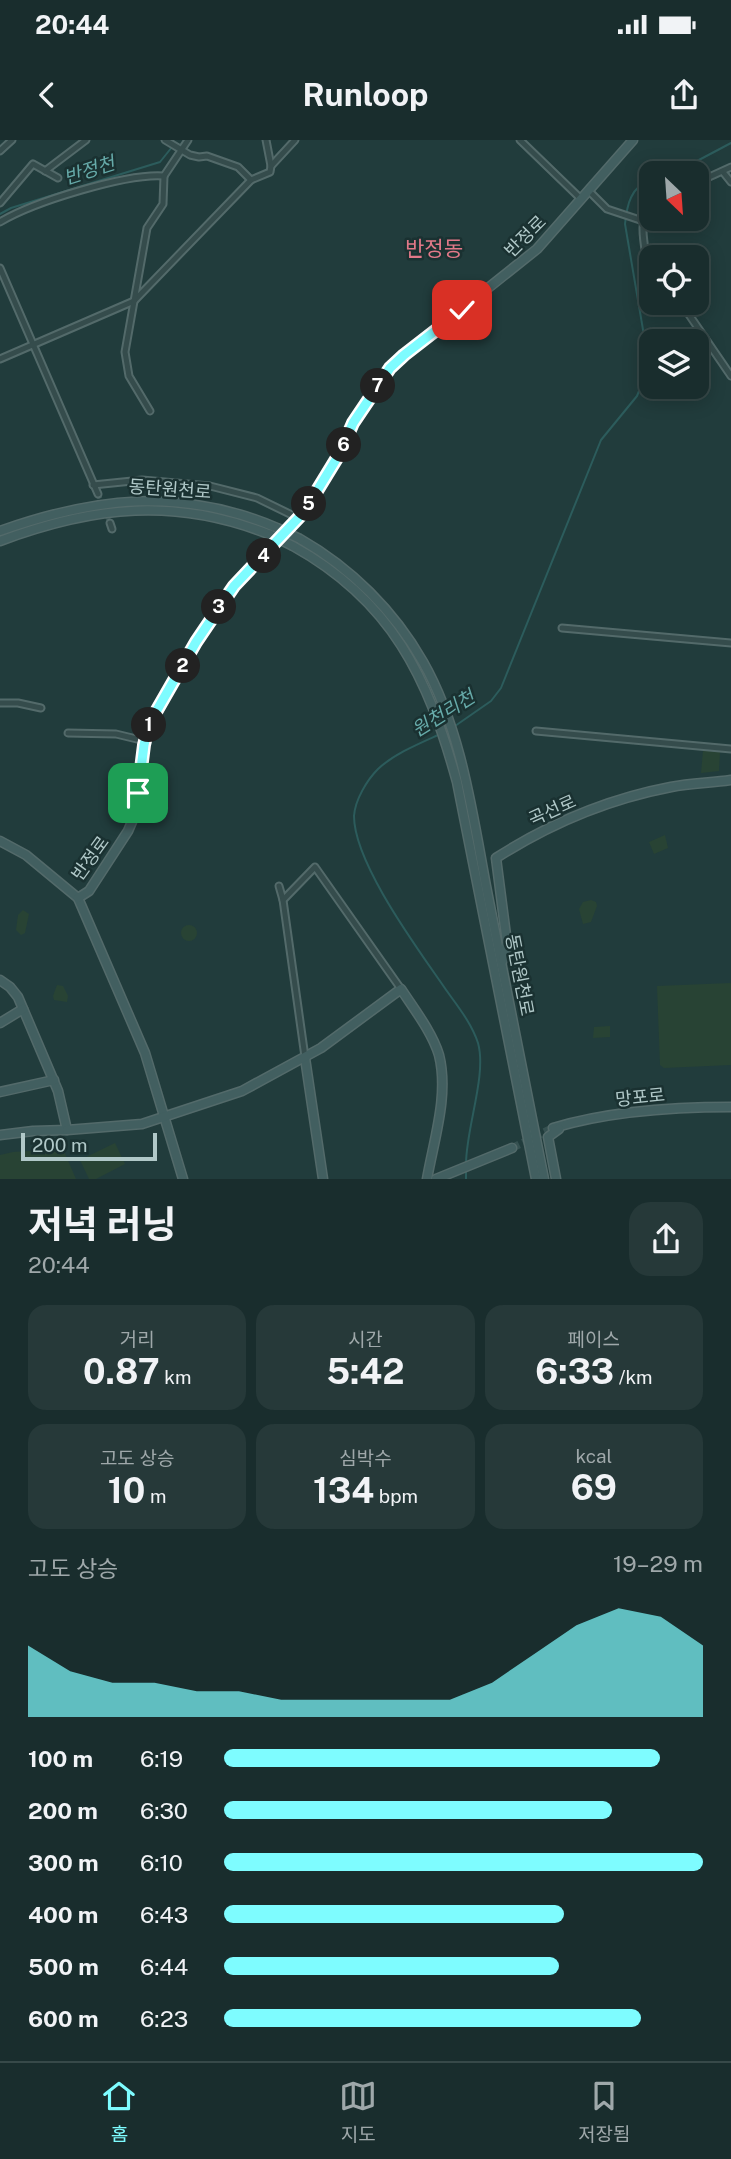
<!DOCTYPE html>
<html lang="ko">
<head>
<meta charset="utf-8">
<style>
	body { margin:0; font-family:"Public Sans","Noto Sans KR",sans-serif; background:#263939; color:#f1f3f6; height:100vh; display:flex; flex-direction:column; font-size:26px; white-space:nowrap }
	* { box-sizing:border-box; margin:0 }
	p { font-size:23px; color:#9fa8aa }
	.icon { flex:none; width:38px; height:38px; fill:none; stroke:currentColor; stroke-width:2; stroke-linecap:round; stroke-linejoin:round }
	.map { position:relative; height:1039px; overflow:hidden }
	.side { display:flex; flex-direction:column; background:#192d2d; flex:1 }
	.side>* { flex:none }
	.needle { width:46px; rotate:155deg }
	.buttons { position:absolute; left:639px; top:21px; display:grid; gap:14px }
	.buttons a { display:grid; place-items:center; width:70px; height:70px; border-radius:14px; background:#192d2d; box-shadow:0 4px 18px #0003,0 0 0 2px #374949; font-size:35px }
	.scale { position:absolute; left:21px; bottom:18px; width:136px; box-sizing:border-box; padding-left:7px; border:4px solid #b0c8c8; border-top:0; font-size:19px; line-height:24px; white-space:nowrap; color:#b0c8c8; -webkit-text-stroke:5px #1a3131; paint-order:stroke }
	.pin { position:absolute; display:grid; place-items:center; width:60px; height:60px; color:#fff; margin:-30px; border-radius:14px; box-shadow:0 4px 10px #0006 }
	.km { position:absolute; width:35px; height:35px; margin:-18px; border-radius:50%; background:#222; color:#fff; font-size:19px; line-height:35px; text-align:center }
	.round { display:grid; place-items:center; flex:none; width:74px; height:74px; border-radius:21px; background:#263939 }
	.head { display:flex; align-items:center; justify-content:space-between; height:119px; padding:0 28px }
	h1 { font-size:38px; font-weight:700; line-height:52px }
	.stats { display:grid; grid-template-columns:repeat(3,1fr); gap:10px; height:119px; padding:7px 28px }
	.stats div { display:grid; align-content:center; border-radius:18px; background:#263939; text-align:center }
	.stats b { font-size:35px; font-weight:700 }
	.stats small { font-size:19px; font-weight:400 }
	.stats p { font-size:19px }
	.chart { height:196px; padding:14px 28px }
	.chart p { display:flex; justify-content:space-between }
	.chart svg { width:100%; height:126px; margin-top:7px; fill:#7efcff; opacity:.7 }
	ul { padding:0 28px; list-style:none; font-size:23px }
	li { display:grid; grid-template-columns:112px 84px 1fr; align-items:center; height:52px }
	li i { height:18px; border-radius:9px; background:#7efcff }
	.status { display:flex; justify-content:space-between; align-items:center; height:49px; padding:0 35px; background:#192d2d; direction:ltr }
	.status svg { height:19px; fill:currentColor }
	header { display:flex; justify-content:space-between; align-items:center; height:91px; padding:0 28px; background:#192d2d; font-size:32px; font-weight:700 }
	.tab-bar { display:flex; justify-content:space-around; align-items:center; height:98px; border-top:2px solid #374949; background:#192d2d; font-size:19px; color:#9fa8aa }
	.tab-bar a { display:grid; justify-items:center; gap:4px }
	.tab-bar .selected { color:#7efcff }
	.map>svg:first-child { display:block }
	.green { fill:#284334 }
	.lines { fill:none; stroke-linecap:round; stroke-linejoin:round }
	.stream { stroke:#2c5c5c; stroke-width:2 }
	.street-tunnel { stroke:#365151; stroke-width:5; stroke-dasharray:5 2.5; stroke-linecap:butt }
	.secondary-tunnel { stroke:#365151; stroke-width:8; stroke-dasharray:8 4; stroke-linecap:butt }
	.street-casing { stroke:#536a6a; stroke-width:9 }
	.secondary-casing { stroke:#536a6a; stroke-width:11 }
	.street { stroke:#354c4c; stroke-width:5 }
	.secondary { stroke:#425f60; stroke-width:8 }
	.secondary-bridge-casing { stroke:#536a6a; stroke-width:11; stroke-linecap:butt }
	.secondary-bridge { stroke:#425f60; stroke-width:8 }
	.route-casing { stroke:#fff; stroke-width:14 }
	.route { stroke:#7efcff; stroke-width:9 }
	.labels { text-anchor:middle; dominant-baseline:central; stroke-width:5; stroke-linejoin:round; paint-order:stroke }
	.street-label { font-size:18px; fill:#b0c8c8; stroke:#1a3131 }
	.water-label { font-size:19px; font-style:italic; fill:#66aaa9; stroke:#1a3131 }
	.quarter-label { font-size:21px; fill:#e27989; stroke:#1a3131 }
</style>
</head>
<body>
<div class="status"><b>20:44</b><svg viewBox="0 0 49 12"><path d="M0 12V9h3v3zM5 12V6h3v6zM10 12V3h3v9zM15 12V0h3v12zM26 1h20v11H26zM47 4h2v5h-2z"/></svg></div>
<header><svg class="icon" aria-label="back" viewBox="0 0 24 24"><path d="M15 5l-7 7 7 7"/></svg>Runloop<svg class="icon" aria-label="share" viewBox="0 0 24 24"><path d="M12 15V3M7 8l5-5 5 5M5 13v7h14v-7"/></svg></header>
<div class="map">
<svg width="731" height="1039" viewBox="0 0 731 1039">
	<rect width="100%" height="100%" fill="#213c3c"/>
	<g class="green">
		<polygon points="703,610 720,612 719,631 701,633"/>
		<polygon points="665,695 668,708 654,714 649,702"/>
		<polygon points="591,760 596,762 597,766 591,782 583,784 579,769 583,762"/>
		<polygon points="23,770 29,774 25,793 21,795 16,790 18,775"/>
		<circle cx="189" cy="793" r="8"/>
		<polygon points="731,843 731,925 664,928 660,925 657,846"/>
		<polygon points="57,845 63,846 68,856 67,862 54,860 53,856"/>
		<polygon points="610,886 610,897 593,898 594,887"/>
		<polygon points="115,1003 125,1024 96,1039 89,1039 80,1020"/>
		<polygon points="63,1009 76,1039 0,1039 0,1015 13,1012"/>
	</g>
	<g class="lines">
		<g class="stream">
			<polyline points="666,33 697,21 731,3"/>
			<polyline points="0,74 11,68 160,22 172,7"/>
			<path d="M455 586 491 561 501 548 601 300 637 256 648 229V219L625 84C627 64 631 47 651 39"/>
			<path d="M438 595C418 604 394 614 378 629 367 640 355 660 354 676 354 722 415 805 442 844 454 862 471 881 478 903 487 935 466 988 466 1024"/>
			<polyline points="466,1030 466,1039"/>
		</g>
		<polyline class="street-tunnel" points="98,354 110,383"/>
		<polyline class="secondary-tunnel" points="512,1008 553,988"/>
		<defs>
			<g id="street">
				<polyline points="165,0 190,15 199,17 207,16 238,27 251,40"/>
				<polyline points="266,0 271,26"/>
				<polyline points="520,0 581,59"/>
				<polyline points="0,11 12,0"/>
				<polyline points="45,31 86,0"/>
				<polyline points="723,32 731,42"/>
				<polyline points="696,43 731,27"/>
				<polyline points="589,51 607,69 643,81"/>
				<polyline points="0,63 33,24 58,38"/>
				<path d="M651 63C638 80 644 102 647 122L651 126"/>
				<path d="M0 82C33 62 127 33 164 36L188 0"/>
				<polyline points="0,128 98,354"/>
				<polyline points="681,163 731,236"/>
				<polyline points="0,219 134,161 251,40 270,32 271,26 295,0"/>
				<polyline points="150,271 129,236 125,212 147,88 163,64 164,36"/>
				<polyline points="93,345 142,340 210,346 257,358 298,378"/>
				<polyline points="110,383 112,389"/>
				<polyline points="562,488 731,503"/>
				<polyline points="0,563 18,563 41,568"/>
				<polyline points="536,591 731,609"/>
				<polyline points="68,593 116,594 145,601"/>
				<polyline points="279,746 283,760"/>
				<polyline points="305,917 283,760 315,727 401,849"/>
			</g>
			<g id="secondary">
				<path d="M0 391C96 357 181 347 277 388"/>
				<path d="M300 399C351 428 394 471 423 522 461 589 472 671 486 746 505 844 525 941 544 1039"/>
				<path d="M0 401C94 366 176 357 271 395"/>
				<path d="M293 406C392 461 428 537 457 642L536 1039"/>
				<polyline points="0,701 26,715 78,758 145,913 183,1039"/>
				<polyline points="78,758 89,751 128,691 137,670 144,605 150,585 196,502 234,446 304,372 340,313 353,283 390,228 404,215 537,109 633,0"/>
				<path d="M503 820 507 803 496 718C549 684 608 659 671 647 691 643 711 643 731 640"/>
				<polyline points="0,840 10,847 18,857 58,951 67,990 33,991 0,995"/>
				<polyline points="0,883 23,869"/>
				<polyline points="305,918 323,1039"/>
				<polyline points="0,952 54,940"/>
				<path d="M553 988C609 971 673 967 731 967"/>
				<path d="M67 990 142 984 242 951 321 908 401 849C414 869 432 892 439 915 449 955 434 999 427 1039"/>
				<polyline points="436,1039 512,1008"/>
				<polyline points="556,1039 548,997 559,989"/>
			</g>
		</defs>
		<use href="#street" class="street-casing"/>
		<use href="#secondary" class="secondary-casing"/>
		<use href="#street" class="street"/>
		<use href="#secondary" class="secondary"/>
		<defs>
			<g id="secondary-bridge">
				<polyline points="277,388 300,399"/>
				<polyline points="271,395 293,406"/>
			</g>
		</defs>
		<use href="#secondary-bridge" class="secondary-bridge-casing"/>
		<use href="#secondary-bridge" class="secondary-bridge"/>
	</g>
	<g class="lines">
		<defs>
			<polyline id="route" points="138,653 144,605 149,584 196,502 219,468 234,446 304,372 340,313 353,283 390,228 404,215 462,170"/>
		</defs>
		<use href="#route" class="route-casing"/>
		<use href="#route" class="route"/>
	</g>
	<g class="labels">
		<g class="street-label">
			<text transform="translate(525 96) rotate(-45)">반정로</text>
			<text transform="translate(170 349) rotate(4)">동탄원천로</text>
			<text transform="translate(552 670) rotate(-24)">곡선로</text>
			<text transform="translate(90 718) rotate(-54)">반정로</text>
			<text transform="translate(520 835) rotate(79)">동탄원천로</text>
			<text transform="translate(640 957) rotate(-6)">망포로</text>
		</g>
		<g class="water-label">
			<text transform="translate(89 30) rotate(-18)">반정천</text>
			<text transform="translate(443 573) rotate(-32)">원천리천</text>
		</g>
		<g class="quarter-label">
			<text x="434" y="108">반정동</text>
		</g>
	</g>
</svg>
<div class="buttons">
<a><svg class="needle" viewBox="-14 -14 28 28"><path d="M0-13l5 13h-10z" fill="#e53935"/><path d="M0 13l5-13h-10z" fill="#9fa8aa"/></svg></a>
<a><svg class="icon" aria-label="locate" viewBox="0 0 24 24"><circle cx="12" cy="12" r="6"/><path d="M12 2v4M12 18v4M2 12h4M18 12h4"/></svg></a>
<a><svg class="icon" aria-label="layers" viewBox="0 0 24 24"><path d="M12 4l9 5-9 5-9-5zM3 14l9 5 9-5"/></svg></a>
</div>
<div class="scale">200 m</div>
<div class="pin" style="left:138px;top:653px;background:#1e9e55"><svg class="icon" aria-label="arrive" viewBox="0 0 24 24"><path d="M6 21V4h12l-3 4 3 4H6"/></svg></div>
<div class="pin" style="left:462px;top:170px;background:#d93025"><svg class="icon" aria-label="check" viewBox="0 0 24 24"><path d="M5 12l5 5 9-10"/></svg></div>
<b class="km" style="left:149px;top:585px">1</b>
<b class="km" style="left:183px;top:526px">2</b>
<b class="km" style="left:219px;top:467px">3</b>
<b class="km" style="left:264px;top:416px">4</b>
<b class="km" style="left:309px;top:364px">5</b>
<b class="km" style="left:344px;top:305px">6</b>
<b class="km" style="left:378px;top:246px">7</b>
</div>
<section class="side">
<div class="head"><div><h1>저녁 러닝</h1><p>20:44</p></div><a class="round"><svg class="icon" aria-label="share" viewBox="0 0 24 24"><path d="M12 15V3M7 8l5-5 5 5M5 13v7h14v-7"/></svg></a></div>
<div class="stats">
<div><p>거리</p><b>0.87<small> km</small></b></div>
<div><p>시간</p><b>5:42</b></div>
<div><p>페이스</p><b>6:33<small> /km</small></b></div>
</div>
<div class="stats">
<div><p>고도 상승</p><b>10<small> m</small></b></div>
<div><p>심박수</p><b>134<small> bpm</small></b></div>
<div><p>kcal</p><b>69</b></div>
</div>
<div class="chart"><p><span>고도 상승</span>19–29 m</p>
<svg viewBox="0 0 160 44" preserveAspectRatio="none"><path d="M0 44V19L10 28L20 32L30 32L40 35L50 35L60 38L70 38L80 38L90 38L100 38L110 32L120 22L130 12L140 6L150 9L160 19V44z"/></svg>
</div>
<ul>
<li><b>100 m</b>6:19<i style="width:91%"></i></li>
<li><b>200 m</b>6:30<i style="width:81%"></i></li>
<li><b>300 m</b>6:10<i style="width:100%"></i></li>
<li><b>400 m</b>6:43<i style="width:71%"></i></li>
<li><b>500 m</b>6:44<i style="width:70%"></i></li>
<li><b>600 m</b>6:23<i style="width:87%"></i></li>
</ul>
</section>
<nav class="tab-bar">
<a class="selected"><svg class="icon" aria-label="home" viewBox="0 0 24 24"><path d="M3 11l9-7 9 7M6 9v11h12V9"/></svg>홈</a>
<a><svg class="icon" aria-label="map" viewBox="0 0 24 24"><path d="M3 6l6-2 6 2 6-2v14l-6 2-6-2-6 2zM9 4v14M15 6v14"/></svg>지도</a>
<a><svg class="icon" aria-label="saved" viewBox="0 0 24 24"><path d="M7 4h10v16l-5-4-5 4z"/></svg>저장됨</a>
</nav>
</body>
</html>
